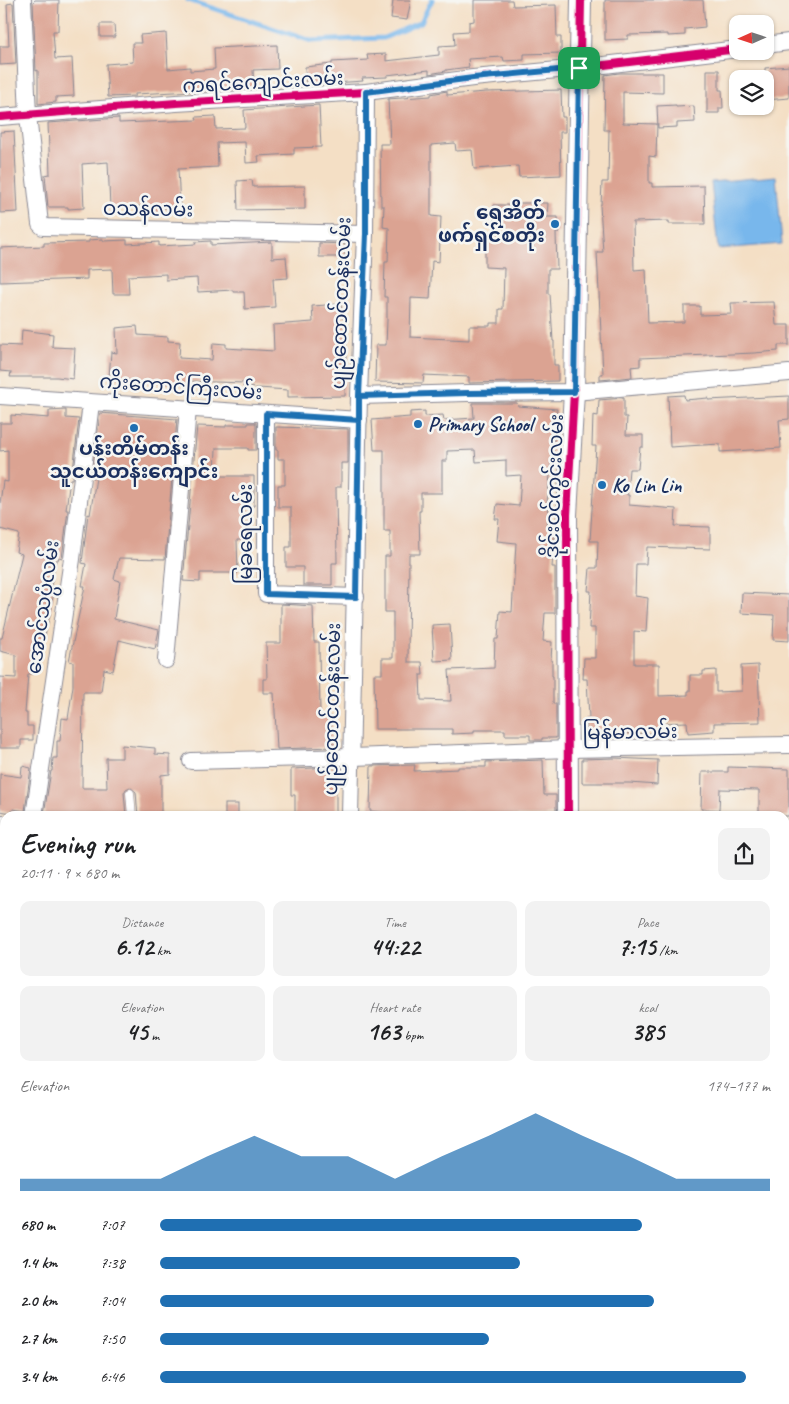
<!DOCTYPE html>
<html lang="en">
<head>
<meta charset="utf-8">
<style>
	body { margin:0; font-family:Caveat,"Noto Sans Myanmar",sans-serif; background:#f2f2f2; color:#202124; height:100vh; display:flex; flex-direction:column; font-size:19px; white-space:nowrap }
	* { box-sizing:border-box; margin:0 }
	p { font-size:16px; color:#757577 }
	.icon { flex:none; width:28px; height:28px; fill:none; stroke:currentColor; stroke-width:2; stroke-linecap:round; stroke-linejoin:round }
	.map { position:relative; flex:1; overflow:hidden }
	.sheet { position:absolute; left:0px; top:811px; width:790px; height:594px; display:flex; flex-direction:column; background:#fff; border-radius:15px 15px 0 0; box-shadow:0 1px 4px #0004 }
	.sheet>* { flex:none }
	.needle { width:32px; rotate:267deg }
	.controls { position:absolute; left:729px; top:15px; display:grid; gap:10px }
	.controls a { display:grid; place-items:center; width:45px; height:45px; border-radius:10px; background:#fff; box-shadow:0 1px 4px #0004; font-size:25px }
	.pin { position:absolute; display:grid; place-items:center; width:42px; height:42px; color:#fff; margin:-21px; border-radius:10px; box-shadow:0 2px 8px #0006 }
	.round { display:grid; place-items:center; flex:none; width:52px; height:52px; border-radius:10px; background:#f2f2f2 }
	.headline { display:flex; align-items:center; justify-content:space-between; height:85px; padding:0 20px }
	h1 { font-size:28px; font-weight:700; line-height:38px }
	.stats { display:grid; grid-template-columns:repeat(3,1fr); gap:8px; height:85px; padding:5px 20px }
	.stats div { display:grid; align-content:center; border-radius:10px; background:#f2f2f2; text-align:center }
	.stats b { font-size:25px; font-weight:700 }
	.stats small { font-size:14px; font-weight:400 }
	.stats p { font-size:14px }
	.chart { height:140px; padding:10px 20px }
	.chart p { display:flex; justify-content:space-between }
	.chart svg { width:100%; height:90px; margin-top:5px; fill:#1f6fb2; opacity:.7 }
	ul { padding:0 20px; list-style:none; font-size:16px }
	li { display:grid; grid-template-columns:80px 60px 1fr; align-items:center; height:38px }
	li i { height:12px; border-radius:6px; background:#1f6fb2 }
	.map>svg:first-child { display:block }
	.water { fill:#78b7ec; stroke:#4a73a5 }
	.lines { fill:none; stroke-linecap:round; stroke-linejoin:round }
	.stream { stroke:#78b7ec; stroke-width:5 }
	.building { fill:#dba392; fill-rule:evenodd }
	.service-casing { stroke:#888792; stroke-width:9 }
	.minor-casing { stroke:#888792; stroke-width:18 }
	.tertiary-casing { stroke:#888792; stroke-width:22 }
	.service { stroke:#fff; stroke-width:8 }
	.minor { stroke:#fff; stroke-width:16 }
	.tertiary { stroke:#fff; stroke-width:20 }
	.cycleway-casing { stroke:#f6f6f2; stroke-width:11 }
	.cycleway { stroke:#d6006c; stroke-width:8 }
	.route-casing { stroke:#fff; stroke-width:10 }
	.route { stroke:#1f6fb2; stroke-width:6 }
	.poi-dot { fill:#1f6fb2; stroke:#f6f6f2; stroke-width:2 }
	.labels { text-anchor:middle; dominant-baseline:central; stroke-width:5; stroke-linejoin:round; paint-order:stroke }
	.street-label { font-size:20px; fill:#1b2f5e; stroke:#f6f6f2 }
	.poi-label { font-size:20px; font-weight:bold; fill:#1b2f5e; stroke:#f6f6f2; text-anchor:start }
</style>
</head>
<body>
<div class="map">
<svg width="789" height="1404" viewBox="0 0 789 1404">
	<rect width="100%" height="100%" fill="#f6f6f2"/>
	<filter id="ink" filterUnits="userSpaceOnUse"><feTurbulence type="fractalNoise" baseFrequency=".02" numOctaves="2"/><feDisplacementMap in="SourceGraphic" scale="10" xChannelSelector="R" yChannelSelector="G"/><feConvolveMatrix kernelMatrix="1 2 1 2 8 2 1 2 1" color-interpolation-filters="sRGB"/></filter>
	<filter id="wash" filterUnits="userSpaceOnUse"><feTurbulence type="fractalNoise" baseFrequency=".0096" numOctaves="4" result="noise"/><feDisplacementMap in="SourceGraphic" scale="20" xChannelSelector="R" yChannelSelector="G"/><feGaussianBlur stdDeviation="1.12" result="paint"/><feColorMatrix in="noise" values="0 0 0 0 0 0 0 0 0 0 0 0 0 0 0 0 0 1.4 0 .05"/><feComposite in="paint" operator="in"/></filter>
	<g filter="url(#wash)">
		<rect width="100%" height="100%" fill="#f4dfc5"/>
		<polygon class="water" points="776,176 782,244 718,249 711,182"/>
		<g class="lines">
			<polyline class="stream" points="188,0 311,41 384,38 421,22 432,0"/>
		</g>
		<g id="blocks">
			<g class="building">
				<polygon points="35,0 59,0 58,31 53,31 55,59 72,58 74,96 56,97 56,102 38,104 38,70 36,71 33,2"/>
				<polygon points="393,0 411,0 407,20 391,18"/>
				<polygon points="474,0 512,0 513,6 556,5 557,37 561,37 561,53 524,54 524,60 504,61 503,57 468,59 469,67 446,70 446,71 429,74 429,70 387,75 387,77 362,78 363,81 306,85 305,67 332,64 332,62 368,60 367,55 386,54 386,61 439,55 439,46 455,45 454,32 469,31 469,22 474,21"/>
				<polygon points="605,0 703,0 705,27 685,29 685,35 668,36 668,34 628,35 628,39 605,40"/>
				<polygon points="13,3 16,64 0,65 0,46 9,46 7,4"/>
				<polygon points="100,24 114,24 115,37 100,37"/>
				<polygon points="166,33 168,69 190,67 190,71 215,69 214,48 277,45 278,69 253,70 254,88 135,94 135,96 108,97 106,64 133,62 132,43 141,43 140,35"/>
				<polygon points="789,66 789,98 765,100 765,68"/>
				<polygon points="707,70 719,70 719,90 722,90 723,108 719,108 719,113 707,113"/>
				<polygon points="619,73 663,73 663,93 623,92 623,123 657,124 656,157 649,156 649,183 652,183 652,187 704,186 705,224 669,224 669,221 633,222 634,270 646,269 648,323 684,322 684,306 700,306 700,315 732,314 731,303 774,302 776,325 789,325 789,345 778,345 778,351 754,353 640,358 640,366 631,367 632,377 600,380 600,374 603,374 597,252 603,252 600,205 601,205 602,182 608,182 609,130 604,130 605,75"/>
				<polygon points="561,90 562,117 565,117 565,132 560,132 561,175 519,177 518,166 474,169 472,150 456,151 455,143 431,145 431,216 441,217 439,262 432,261 430,299 411,298 410,337 469,340 469,326 490,326 490,323 499,323 499,309 503,309 504,268 485,267 485,240 494,240 494,205 510,205 510,203 548,203 547,217 558,217 559,233 556,233 557,269 548,269 548,294 550,294 553,341 554,341 554,365 558,365 558,381 469,383 469,377 424,375 423,383 375,382 376,345 386,345 387,320 387,297 384,297 385,262 388,262 389,228 383,227 384,206 381,206 380,144 390,144 388,99 431,96 431,94 447,91 447,95 486,92"/>
				<polygon points="319,105 321,147 294,148 294,154 258,156 259,162 246,163 245,142 217,143 218,167 178,169 180,207 160,208 160,212 144,213 144,206 110,207 108,162 82,164 84,208 68,209 68,207 48,207 45,175 50,174 48,123 119,118 119,123 197,120 196,117 215,116 216,129 245,128 244,110"/>
				<polygon points="676,105 676,107 694,106 695,122 677,123 677,127 658,128 657,106"/>
				<polygon points="14,131 18,212 0,213 0,132"/>
				<polygon points="252,180 253,187 305,186 305,209 238,210 237,181"/>
				<polygon points="103,239 103,241 127,240 127,244 159,242 159,246 196,244 195,242 211,241 211,245 272,242 272,258 286,257 288,278 273,279 275,307 245,309 244,292 233,292 233,290 198,292 197,278 166,280 166,274 128,276 129,294 113,294 112,269 87,270 87,279 0,282 0,248 44,246 44,243 89,242 89,240"/>
				<polygon points="319,243 345,244 345,257 319,257"/>
				<polygon points="341,304 342,318 347,318 345,396 288,397 288,390 243,387 244,383 188,381 188,384 166,383 129,382 129,380 109,378 111,352 117,353 116,328 137,326 138,335 168,337 168,341 180,342 179,358 212,360 213,343 226,344 226,348 274,351 273,325 313,322 312,306"/>
				<polygon points="22,330 53,334 52,347 75,348 73,379 57,377 10,377 11,372 0,371 0,345 21,346"/>
				<polygon points="684,395 685,400 708,398 708,400 789,396 789,419 779,420 781,448 720,452 720,444 670,447 668,396"/>
				<polygon points="624,398 624,417 627,417 626,435 643,435 643,447 640,447 638,469 629,469 627,495 629,495 629,505 676,509 675,526 710,527 710,549 647,547 646,564 636,564 635,596 648,598 646,632 634,631 634,664 659,664 659,696 688,695 688,691 690,691 690,675 703,675 703,671 716,670 716,692 742,691 741,666 758,665 760,722 714,723 714,731 688,733 687,722 660,723 660,733 614,734 614,738 587,739 586,718 589,718 587,679 583,679 584,658 595,658 595,628 589,628 591,591 588,591 590,568 597,568 598,541 590,541 596,446 592,446 593,415 598,416 599,400"/>
				<path d="M473 403H517L518 406 557 409 547 503H549L547 529 555 530 552 567H555V613H545L543 641 552 642 551 661H552V676H553V704H556V738H542V740H530V735H505V730H474V733L452 734V729H375L374 674H382V658H393V612H385V556H390V531H384V450H374L372 420 410 417V412L425 411V416L443 415 444 420 474 418ZM475 450 476 462 506 460V476L521 475 519 506 497 504 495 519H499L497 541 516 543 512 612 500 611 498 639H495L494 668 449 670 451 701 421 700 420 675H423L422 662H408L409 554H420L419 511H421V493H442V461H447V451Z"/>
				<polygon points="66,410 66,418 79,419 72,479 70,479 66,510 68,510 62,558 59,557 58,560 56,560 50,591 54,592 51,607 52,607 39,660 33,659 33,674 28,674 25,713 27,713 27,726 33,726 33,740 21,740 21,748 0,748 0,677 16,678 16,655 0,651 0,638 2,638 22,554 16,552 19,534 0,529 0,503 3,481 8,482 8,450 0,451 0,423 11,423 11,415 49,418 49,411"/>
				<polygon points="100,413 177,419 165,559 119,558 114,579 120,581 114,619 159,630 155,649 119,640 113,671 104,669 101,692 83,692 82,788 107,788 106,758 122,758 122,745 155,748 155,754 170,755 170,774 161,775 161,816 138,816 136,792 130,787 126,789 124,793 126,816 49,816 49,815 44,814 51,771 52,771 53,758 57,758 57,741 60,741 62,718 68,719 73,686 73,662 69,661 85,586 82,586 86,564 82,563 88,514 90,515 96,478 92,478"/>
				<polygon points="248,423 256,423 256,450 248,450 248,448 216,448 215,476 254,476 254,506 250,506 249,525 246,525 246,540 237,540 238,573 200,573 200,582 183,581 197,426 226,427 226,425 248,425"/>
				<polygon points="276,427 348,429 348,463 341,463 341,487 336,487 337,563 332,563 332,585 303,585 303,567 286,567 286,547 291,547 291,507 278,507 278,485 285,485 285,459 278,459 278,450 276,450"/>
				<polygon points="742,593 789,595 789,641 773,640 774,615 741,613"/>
				<polygon points="281,604 313,606 314,642 319,642 320,716 331,716 331,738 333,738 333,747 277,749 274,693 263,693 263,679 267,679 266,643 281,643"/>
				<polygon points="450,624 452,660 434,661 432,625"/>
				<polygon points="615,758 658,760 657,785 630,783 582,783 582,759"/>
				<polygon points="543,760 544,795 556,795 556,814 545,815 545,816 491,816 490,814 472,814 472,812 434,813 434,816 397,816 397,814 370,811 371,766 415,765 414,771 458,769 458,767 486,767 486,762"/>
				<polygon points="22,766 31,768 25,811 13,809 12,813 0,811 0,774 21,777"/>
				<polygon points="336,767 336,816 295,816 295,795 291,795 291,769"/>
				<polygon points="728,767 789,769 789,816 759,816 759,790 720,789 719,810 701,809 702,772 728,772"/>
				<rect x="225" y="804" width="13" height="12"/>
			</g>
		</g>
	</g>
	<g filter="url(#ink)">
		<use href="#blocks" fill-opacity="0" stroke="#888792" stroke-width="1"/>
		<g class="lines">
			<defs>
				<polyline id="service" points="130,793 132,816"/>
				<g id="minor">
					<polyline points="23,0 28,116 40,224 43,227 365,234"/>
					<polyline points="765,45 789,42"/>
					<polyline points="0,117 176,103 366,92 473,78 579,68 738,49"/>
					<polyline points="0,396 359,420"/>
					<polyline points="359,396 467,393 574,392 789,373"/>
					<polyline points="266,414 266,594 356,597"/>
					<polyline points="166,660 188,409"/>
					<polyline points="191,761 353,757 568,749 789,745"/>
					<polyline points="34,816 72,559 91,403"/>
					<polyline points="350,816 359,396 365,234 366,92"/>
					<polyline points="0,824 5,824"/>
					<polyline points="0,915 5,916"/>
					<polyline points="785,1021 789,1021"/>
					<polyline points="5,1062 1,1107 5,1125"/>
					<polyline points="785,1243 789,1243"/>
					<polyline points="72,1400 73,1404"/>
					<polyline points="379,1400 379,1404"/>
				</g>
				<g id="tertiary">
					<polyline points="568,816 567,515 574,392 581,0"/>
					<polyline points="563,1404 563,1400"/>
				</g>
			</defs>
			<use href="#service" class="service-casing"/>
			<use href="#minor" class="minor-casing"/>
			<use href="#tertiary" class="tertiary-casing"/>
			<use href="#service" class="service"/>
			<use href="#minor" class="minor"/>
			<use href="#tertiary" class="tertiary"/>
			<defs>
				<g id="cycleway">
					<polyline points="0,117 176,103 366,92 473,78 579,68 738,49"/>
					<polyline points="568,816 567,515 574,392 581,0"/>
				</g>
			</defs>
			<use href="#cycleway" class="cycleway-casing"/>
			<use href="#cycleway" class="cycleway"/>
		</g>
	</g>
	<g class="lines" filter="url(#ink)">
		<defs>
			<polyline id="route" points="579,68 473,78 366,92 366,234 359,396 359,420 266,414 266,594 356,597 359,420 359,396 467,393 574,392 579,68"/>
		</defs>
		<use href="#route" class="route-casing"/>
		<use href="#route" class="route"/>
	</g>
	<g class="poi-dot">
		<circle cx="555" cy="224" r="5"/>
		<circle cx="418" cy="424" r="5"/>
		<circle cx="134" cy="428" r="5"/>
		<circle cx="602" cy="485" r="5"/>
	</g>
	<g class="labels">
		<g class="street-label">
			<text transform="translate(263 82) rotate(-3)">ကရင်ကျောင်းလမ်း</text>
			<text transform="translate(148 209) rotate(1)">ဝသန်လမ်း</text>
			<text transform="translate(341 303) rotate(-88)">ပျဉ်ထောင်တန်းလမ်း</text>
			<text transform="translate(181 387) rotate(4)">ကိုးတောင်ကြီးလမ်း</text>
			<text transform="translate(554 486) rotate(-88)">ဒိုင်းဝင်ကွင်းလမ်း</text>
			<text transform="translate(245 534) rotate(-90)">မြခရေလမ်း</text>
			<text transform="translate(43 607) rotate(-82)">အောင်သပ္ပံလမ်း</text>
			<text transform="translate(332 709) rotate(-89)">ပျဉ်ထောင်တန်းလမ်း</text>
			<text transform="translate(630 732) rotate(-1)">မြန်မာလမ်း</text>
		</g>
		<g class="poi-label">
			<text x="545" y="212" text-anchor="end">ရွှေအိတ်<tspan x="545" dy="23">ဖက်ရှင်စတိုး</tspan></text>
			<text x="428" y="424">Primary School</text>
			<text x="134" y="448" text-anchor="middle">ပန်းတိမ်တန်း<tspan x="134" dy="23">သူငယ်တန်းကျောင်း</tspan></text>
			<text x="612" y="485">Ko Lin Lin</text>
		</g>
	</g>
</svg>
<div class="controls">
<a><svg class="needle" viewBox="-14 -14 28 28"><path d="M0-13l5 13h-10z" fill="#e53935"/><path d="M0 13l5-13h-10z" fill="#757577"/></svg></a>
<a><svg class="icon" aria-label="layers" viewBox="0 0 24 24"><path d="M12 4l9 5-9 5-9-5zM3 14l9 5 9-5"/></svg></a>
</div>
<div class="pin" style="left:579px;top:68px;background:#1e9e55"><svg class="icon" aria-label="arrive" viewBox="0 0 24 24"><path d="M6 21V4h12l-3 4 3 4H6"/></svg></div>
<section class="sheet">
<div class="headline"><div><h1>Evening run</h1><p>20:11 · 9 × 680 m</p></div><a class="round"><svg class="icon" aria-label="share" viewBox="0 0 24 24"><path d="M12 15V3M7 8l5-5 5 5M5 13v7h14v-7"/></svg></a></div>
<div class="stats">
<div><p>Distance</p><b>6.12<small> km</small></b></div>
<div><p>Time</p><b>44:22</b></div>
<div><p>Pace</p><b>7:15<small> /km</small></b></div>
</div>
<div class="stats">
<div><p>Elevation</p><b>45<small> m</small></b></div>
<div><p>Heart rate</p><b>163<small> bpm</small></b></div>
<div><p>kcal</p><b>385</b></div>
</div>
<div class="chart"><p><span>Elevation</span>174–177 m</p>
<svg viewBox="0 0 160 44" preserveAspectRatio="none"><path d="M0 44V38L10 38L20 38L30 38L40 27L50 17L60 27L70 27L80 38L90 27L100 17L110 6L120 17L130 27L140 38L150 38L160 38V44z"/></svg>
</div>
<ul>
<li><b>680 m</b>7:07<i style="width:79%"></i></li>
<li><b>1.4 km</b>7:38<i style="width:59%"></i></li>
<li><b>2.0 km</b>7:04<i style="width:81%"></i></li>
<li><b>2.7 km</b>7:50<i style="width:54%"></i></li>
<li><b>3.4 km</b>6:46<i style="width:96%"></i></li>
</ul>
</section>
</div>
</body>
</html>
